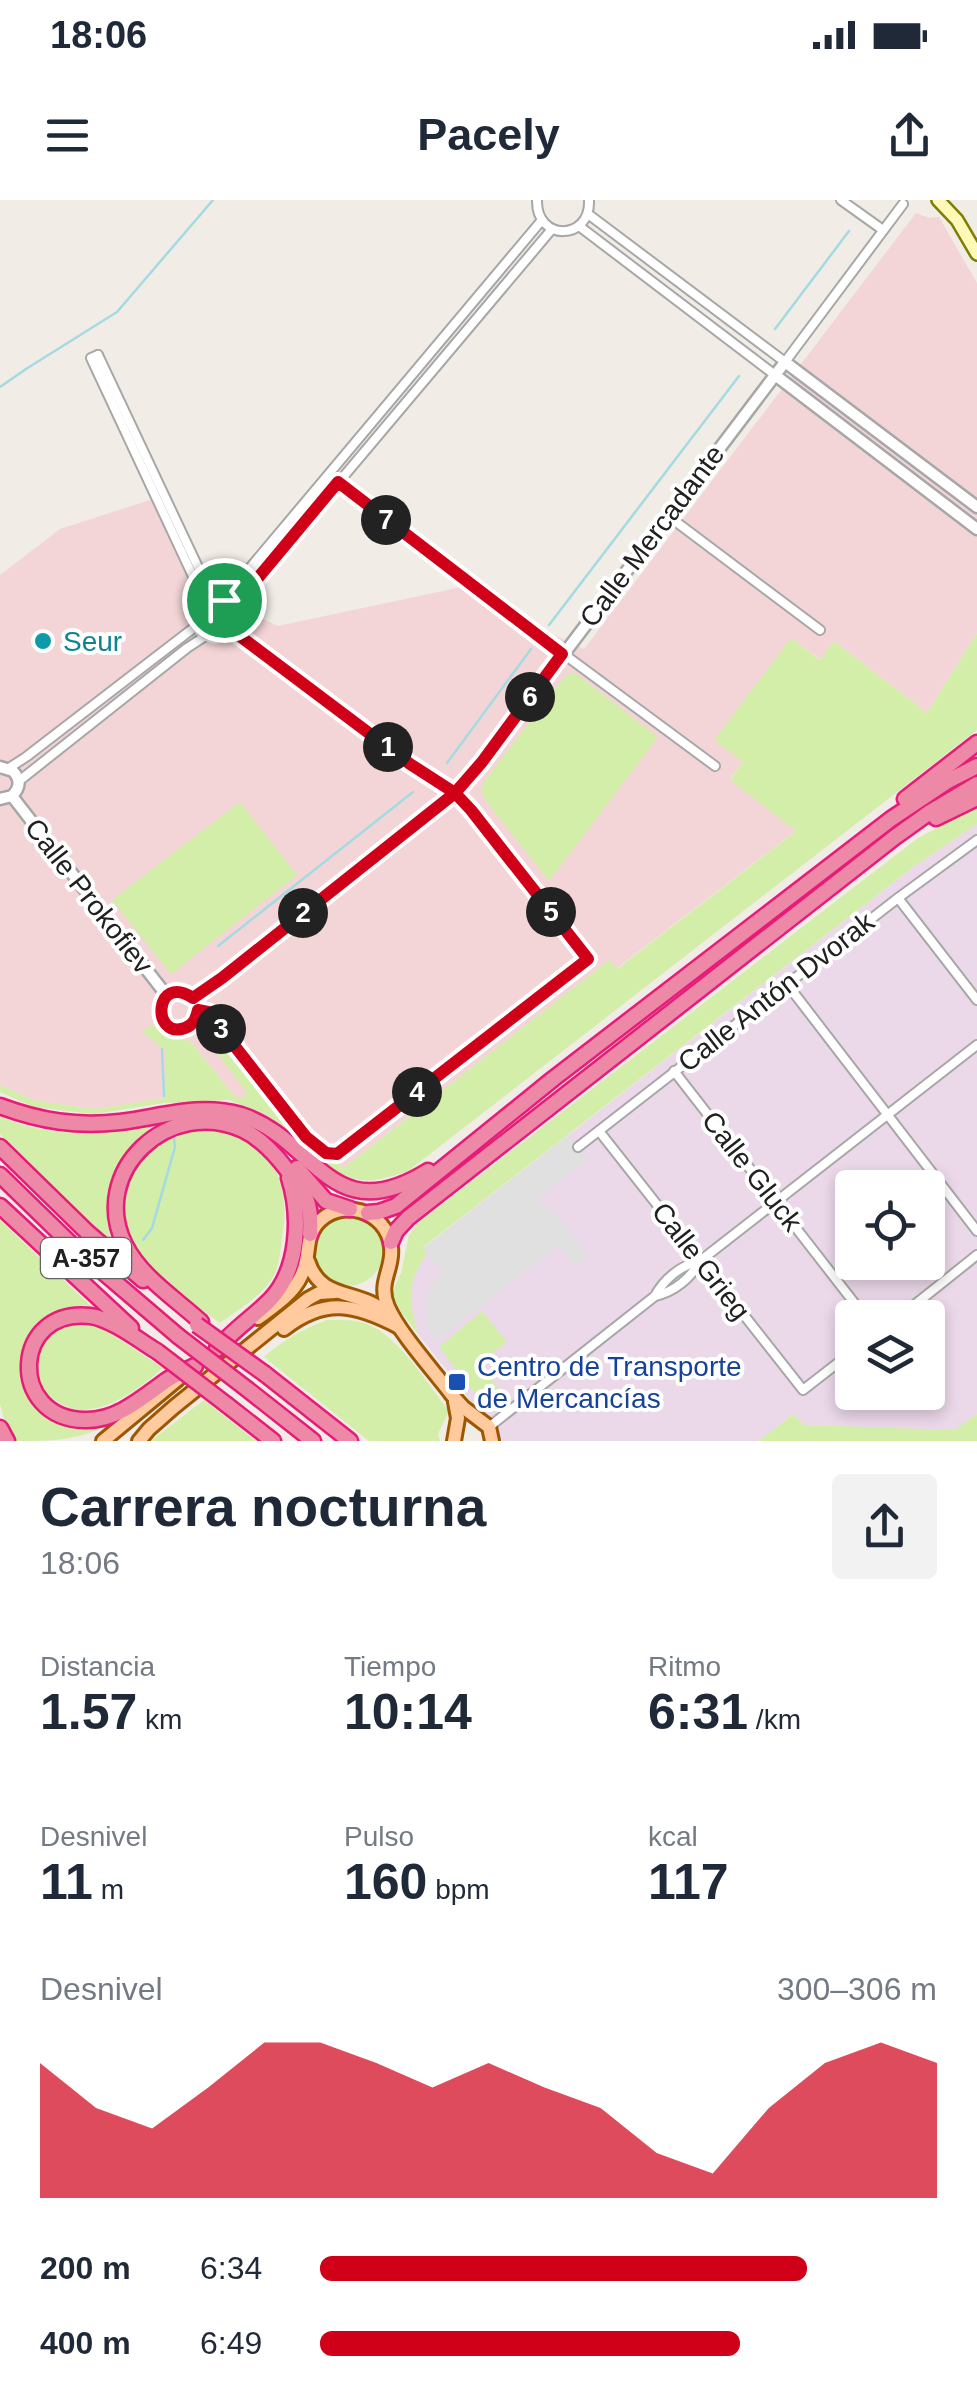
<!DOCTYPE html>
<html lang="es">
<head>
<meta charset="utf-8">
<style>
	body { margin:0; font-family:Arial,sans-serif; background:#f2f2f3; color:#1f2937; height:100vh; display:flex; flex-direction:column; font-size:38px; white-space:nowrap }
	* { box-sizing:border-box; margin:0 }
	p { font-size:32px; color:#747a83 }
	.icon { flex:none; width:55px; height:55px; fill:none; stroke:currentColor; stroke-width:2; stroke-linecap:round; stroke-linejoin:round }
	.map { position:relative; height:1241px; overflow:hidden }
	.panel { display:flex; flex-direction:column; background:#fff; flex:1 }
	.panel>* { flex:none }
	.buttons { position:absolute; left:835px; top:970px; display:grid; gap:20px }
	.buttons a { display:grid; place-items:center; width:110px; height:110px; border-radius:10px; background:#fff; box-shadow:0 5px 15px #0003; font-size:50px }
	.pin { position:absolute; display:grid; place-items:center; width:85px; height:85px; color:#fff; margin:-42px; border:5px solid #fff; border-radius:50%; box-shadow:0 2px 10px #0007 }
	.km { position:absolute; width:50px; height:50px; margin:-25px; border-radius:50%; background:#222; color:#fff; font-size:28px; line-height:50px; text-align:center }
	.round { display:grid; place-items:center; flex:none; width:105px; height:105px; border-radius:10px; background:#f2f2f3 }
	.head { display:flex; align-items:center; justify-content:space-between; height:170px; padding:0 40px }
	h1 { font-size:55px; font-weight:700; line-height:75px }
	.figures { display:grid; grid-template-columns:repeat(3,1fr); gap:15px; height:170px; padding:10px 40px }
	.figures div { display:grid; align-content:center }
	.figures b { font-size:50px; font-weight:700 }
	.figures small { font-size:28px; font-weight:400 }
	.figures p { font-size:28px }
	.chart { height:280px; padding:20px 40px }
	.chart p { display:flex; justify-content:space-between }
	.chart svg { width:100%; height:180px; margin-top:10px; fill:#d00018; opacity:.7 }
	ul { padding:0 40px; list-style:none; font-size:32px }
	li { display:grid; grid-template-columns:160px 120px 1fr; align-items:center; height:75px }
	li i { height:25px; border-radius:12px; background:#d00018 }
	.status { display:flex; justify-content:space-between; align-items:center; height:70px; padding:0 50px; background:#fff; direction:ltr }
	.status svg { height:28px; fill:currentColor }
	header { display:flex; justify-content:space-between; align-items:center; height:130px; padding:0 40px; background:#fff; font-size:45px; font-weight:700 }
	.map>svg:first-child { display:block }
	.commercial { fill:#f3d5d7 }
	.industrial { fill:#ebd8e9; fill-rule:evenodd }
	.grass { fill:#d3eea9 }
	.parking { fill:#e0e0e0 }
	.lines { fill:none; stroke-linecap:round; stroke-linejoin:round }
	.stream { stroke:#a4dbe2; stroke-width:2.5 }
	.minor-casing { stroke:#a7a7a7; stroke-width:12 }
	.tertiary-casing { stroke:#a7a7a7; stroke-width:15 }
	.secondary-casing { stroke:#7e7e00; stroke-width:16 }
	.primary-casing { stroke:#9c5700; stroke-width:18 }
	.motorway-casing { stroke:#e71b78; stroke-width:19 }
	.minor { stroke:#fff; stroke-width:8 }
	.tertiary { stroke:#fff; stroke-width:10 }
	.secondary { stroke:#fef9b8; stroke-width:11 }
	.primary { stroke:#ffca9d; stroke-width:12 }
	.motorway { stroke:#ed89a7; stroke-width:14 }
	.motorway-bridge-casing { stroke:#e71b78; stroke-width:19; stroke-linecap:butt }
	.motorway-bridge { stroke:#ed89a7; stroke-width:14 }
	.route-casing { stroke:#fff; stroke-width:20 }
	.route { stroke:#d00018; stroke-width:12 }
	.culture-dot { fill:#0f9aa8; stroke:#fff; stroke-width:4 }
	.transit-dot { fill:#1a4fb4; stroke:#fff; stroke-width:4 }
	.labels { text-anchor:middle; dominant-baseline:central; stroke-width:8; stroke-linejoin:round; paint-order:stroke }
	.shield { fill:#fff; stroke:#636363; stroke-width:2.5 }
	.shield-label { font-size:25px; font-weight:bold; fill:#202020 }
	.street-label { font-size:28px; fill:#202020; stroke:#fff }
	.culture-label { font-size:28px; fill:#0d838f; stroke:#fff; text-anchor:start }
	.transit-label { font-size:28px; fill:#164399; stroke:#fff; text-anchor:start }
</style>
</head>
<body>
<div class="status"><b>18:06</b><svg viewBox="0 0 49 12"><path d="M0 12V9h3v3zM5 12V6h3v6zM10 12V3h3v9zM15 12V0h3v12zM26 1h20v11H26zM47 4h2v5h-2z"/></svg></div>
<header><svg class="icon" aria-label="menu" viewBox="0 0 24 24"><path d="M4 6h16M4 12h16M4 18h16"/></svg>Pacely<svg class="icon" aria-label="share" viewBox="0 0 24 24"><path d="M12 15V3M7 8l5-5 5 5M5 13v7h14v-7"/></svg></header>
<div class="map">
<svg width="977" height="1241" viewBox="0 0 977 1241">
	<rect width="100%" height="100%" fill="#f1ece6"/>
	<polygon class="commercial" points="916,13 929,18 939,17 977,83 977,433 927,513 834,441 821,460 792,439 743,562 730,579 797,630 616,769 609,761 342,969 325,965 284,927 234,896 191,842 165,849 167,898 96,909 36,901 0,885 0,375 60,329 159,297 186,373 206,387 223,384 246,407 246,411 278,426 485,382 550,433 584,449"/>
	<path class="industrial" d="M977 624V1214L954 1231 803 1225 794 1214 758 1241H502L418 1134 412 1111 410 1090 415 1071 427 1054 423 1048 917 664ZM852 988H928V1062H852ZM852 1118H928V1192H852Z"/>
	<g class="grass">
		<path d="M977 433V530L408 971C372 983 359 986 325 965L329 960 342 957 340 967 342 969 609 760 617 769 796 631 730 580 743 562 714 540 791 438 820 460 834 441 927 513Z"/>
		<polygon points="575,473 658,537 549,681 483,597 482,587 485,580 566,475"/>
		<polygon points="240,602 297,675 171,774 112,700"/>
		<path d="M977 607V624L917 664 423 1047 427 1054C406 1083 409 1100 418 1134L399 1109 394 1098V1088L401 1073 409 1035 418 1023 918 638Z"/>
		<polygon points="156,824 166,833 191,842 234,896 242,899 247,893 203,834 202,829 207,825 284,923 323,957 320,960 284,927 267,915 229,900 164,903 94,914 34,907 0,892 0,885 36,901 96,909 166,898 165,850 141,831"/>
		<path d="M0 916C50 939 102 934 155 924 117 955 98 994 112 1043L21 959 0 934Z"/>
		<path d="M212 929C272 938 292 983 282 1038 280 1053 279 1071 269 1083 257 1099 236 1111 220 1123 194 1104 162 1085 142 1059 113 1021 123 960 167 938 181 931 196 930 212 929Z"/>
		<circle cx="348" cy="1051" r="35"/>
		<path d="M0 1020 94 1109 69 1111 33 1135 27 1190 46 1215 91 1227 106 1226C73 1241 53 1241 16 1241L5 1223 0 1204Z"/>
		<path d="M482 1111 507 1142 480 1163 502 1193 497 1197C490 1189 484 1189 476 1195L439 1147Z"/>
		<path d="M327 1120C341 1120 354 1119 367 1124 399 1136 428 1185 449 1211L438 1234 440 1241H369L264 1157C283 1140 303 1129 327 1120Z"/>
		<path d="M96 1124 163 1168C141 1187 112 1210 80 1210 67 1209 47 1198 40 1186 32 1171 38 1145 50 1134 62 1123 81 1124 96 1124Z"/>
		<polygon points="204,1200 256,1241 151,1241 152,1240"/>
		<polygon points="794,1214 804,1225 954,1230 977,1214 977,1241 758,1241"/>
	</g>
	<polygon class="parking" points="568,935 588,959 537,999 545,1009 549,1006 588,1056 575,1067 558,1046 435,1142 426,1125 425,1102 430,1088 442,1073 423,1048"/>
	<g class="lines">
		<g class="stream">
			<polyline points="775,129 849,31"/>
			<polyline points="0,187 26,169 117,112 213,0"/>
			<polyline points="549,425 739,176"/>
			<polyline points="447,563 531,449"/>
			<polyline points="218,746 413,592"/>
			<polyline points="162,849 164,896"/>
			<polyline points="143,1040 152,1028 175,947 174,938"/>
		</g>
		<defs>
			<g id="minor">
				<path d="M537 0C536 42 591 41 589 0"/>
				<polyline points="841,0 883,30"/>
				<polyline points="588,14 785,162 903,4"/>
				<polyline points="579,26 775,175"/>
				<polyline points="98,155 91,158 205,402"/>
				<polyline points="98,155 213,399"/>
				<polyline points="338,283 480,392 715,566"/>
				<polyline points="667,315 820,430"/>
				<circle cx="216" cy="416" r="17"/>
				<polyline points="223,400 542,20"/>
				<polyline points="232,409 552,29"/>
				<polyline points="9,568 26,557 200,423"/>
				<polyline points="19,581 187,448 210,433"/>
				<polyline points="898,698 977,800"/>
				<polyline points="787,784 977,1031"/>
				<polyline points="198,810 208,812 307,937 326,953 337,954 588,759 471,610 455,593 410,564 229,428"/>
				<polyline points="674,871 866,1118"/>
				<polyline points="599,931 803,1190 852,1152"/>
				<polyline points="578,947 898,698 977,640"/>
				<path d="M655 1096C674 1092 691 1078 700 1061L977 845"/>
				<polyline points="898,1118 977,1055"/>
				<path d="M489 1227 655 1096C664 1079 681 1065 700 1061"/>
			</g>
			<g id="tertiary">
				<polyline points="775,175 977,329"/>
				<path d="M0 567 13 571C21 580 20 588 12 596L0 599"/>
				<polyline points="12,596 167,796"/>
				<circle cx="179" cy="810" r="19"/>
				<polyline points="193,798 455,593 482,562 785,162 977,307"/>
			</g>
			<polyline id="secondary" points="938,0 957,20 977,54"/>
			<g id="primary">
				<path d="M308 1061C321 1103 361 1087 390 1116"/>
				<path d="M258 1118C279 1103 301 1089 306 1061 309 1048 307 1037 316 1025 339 996 387 1010 391 1047 394 1069 377 1082 388 1107 400 1134 434 1171 452 1195L464 1208 489 1227 492 1241"/>
				<path d="M284 1129C325 1097 355 1104 399 1127"/>
				<polyline points="103,1241 178,1179"/>
				<polyline points="139,1241 149,1229 174,1207 308,1099 319,1093 335,1092"/>
				<polyline points="454,1241 458,1218 455,1202"/>
			</g>
			<g id="motorway">
				<polyline points="905,599 977,543"/>
				<polyline points="936,618 977,598"/>
				<path d="M0 906C40 921 77 927 120 922 161 917 199 903 241 915 316 939 330 1032 428 971"/>
				<polyline points="0,947 87,1032 143,1080"/>
				<polyline points="297,968 326,1001 350,1009"/>
				<polyline points="0,975 75,1048 178,1136"/>
				<polyline points="0,1006 131,1128"/>
				<polyline points="368,1013 379,1012 396,1006 553,879 891,619 948,581 977,566"/>
				<polyline points="391,1042 396,1031 408,1018 895,637 930,612 977,584"/>
				<path d="M201 1122C176 1099 141 1077 125 1045 88 971 170 896 243 930 262 939 276 955 288 971 306 994 312 1003 310 1034"/>
				<path d="M217 1149C234 1129 252 1118 270 1100 299 1070 301 1016 289 978"/>
				<path d="M158 1152C140 1141 110 1118 90 1116 12 1107 7 1219 85 1220 117 1221 143 1197 167 1180 176 1174 186 1170 195 1166"/>
				<polyline points="265,1174 350,1241"/>
				<polyline points="247,1189 313,1241"/>
				<polyline points="227,1205 273,1241"/>
				<polyline points="0,1228 7,1241"/>
			</g>
		</defs>
		<use href="#minor" class="minor-casing"/>
		<use href="#tertiary" class="tertiary-casing"/>
		<use href="#secondary" class="secondary-casing"/>
		<use href="#primary" class="primary-casing"/>
		<use href="#motorway" class="motorway-casing"/>
		<use href="#minor" class="minor"/>
		<use href="#tertiary" class="tertiary"/>
		<use href="#secondary" class="secondary"/>
		<use href="#primary" class="primary"/>
		<use href="#motorway" class="motorway"/>
		<defs>
			<g id="motorway-bridge">
				<polyline points="197,1125 265,1174"/>
				<polyline points="178,1136 247,1189"/>
				<polyline points="158,1152 227,1205"/>
			</g>
		</defs>
		<use href="#motorway-bridge" class="motorway-bridge-casing"/>
		<use href="#motorway-bridge" class="motorway-bridge"/>
	</g>
	<g class="lines">
		<defs>
			<path id="route" d="M224 400C195 396 189 426 215 434L229 428 410 564 455 593 222 778 193 798C154 772 151 840 185 828 194 825 196 818 198 810L208 812 306 937 326 953 337 954 588 759 471 610 455 593 482 562 562 454 338 282 232 409 224 400"/>
		</defs>
		<use href="#route" class="route-casing"/>
		<use href="#route" class="route"/>
	</g>
	<circle class="culture-dot" cx="43" cy="441" r="10"/>
	<rect class="transit-dot" x="447" y="1172" width="20" height="20" rx="5"/>
	<g class="labels">
		<rect class="shield" x="41" y="1038" width="90" height="40" rx="8"/>
		<g class="shield-label">
			<text x="86" y="1058">A-357</text>
		</g>
		<g class="street-label">
			<text transform="translate(652 336) rotate(-53)">Calle Mercadante</text>
			<text transform="translate(89 696) rotate(52)">Calle Prokofiev</text>
			<text transform="translate(776 792) rotate(-38)">Calle Antón Dvorak</text>
			<text transform="translate(752 971) rotate(52)">Calle Gluck</text>
			<text transform="translate(701 1061) rotate(52)">Calle Grieg</text>
		</g>
		<g class="culture-label">
			<text x="63" y="441">Seur</text>
		</g>
		<g class="transit-label">
			<text x="477" y="1166">Centro de Transporte<tspan x="477" dy="32">de Mercancías</tspan></text>
		</g>
	</g>
</svg>
<div class="buttons">
<a><svg class="icon" aria-label="locate" viewBox="0 0 24 24"><circle cx="12" cy="12" r="6"/><path d="M12 2v4M12 18v4M2 12h4M18 12h4"/></svg></a>
<a><svg class="icon" aria-label="layers" viewBox="0 0 24 24"><path d="M12 4l9 5-9 5-9-5zM3 14l9 5 9-5"/></svg></a>
</div>
<div class="pin" style="left:224px;top:400px;background:#1e9e55"><svg class="icon" aria-label="arrive" viewBox="0 0 24 24"><path d="M6 21V4h12l-3 4 3 4H6"/></svg></div>
<b class="km" style="left:388px;top:547px">1</b>
<b class="km" style="left:303px;top:713px">2</b>
<b class="km" style="left:221px;top:829px">3</b>
<b class="km" style="left:417px;top:892px">4</b>
<b class="km" style="left:551px;top:712px">5</b>
<b class="km" style="left:530px;top:497px">6</b>
<b class="km" style="left:386px;top:320px">7</b>
</div>
<section class="panel">
<div class="head"><div><h1>Carrera nocturna</h1><p>18:06</p></div><a class="round"><svg class="icon" aria-label="share" viewBox="0 0 24 24"><path d="M12 15V3M7 8l5-5 5 5M5 13v7h14v-7"/></svg></a></div>
<div class="figures">
<div><p>Distancia</p><b>1.57<small> km</small></b></div>
<div><p>Tiempo</p><b>10:14</b></div>
<div><p>Ritmo</p><b>6:31<small> /km</small></b></div>
</div>
<div class="figures">
<div><p>Desnivel</p><b>11<small> m</small></b></div>
<div><p>Pulso</p><b>160<small> bpm</small></b></div>
<div><p>kcal</p><b>117</b></div>
</div>
<div class="chart"><p><span>Desnivel</span>300–306 m</p>
<svg viewBox="0 0 160 44" preserveAspectRatio="none"><path d="M0 44V11L10 22L20 27L30 17L40 6L50 6L60 11L70 17L80 11L90 17L100 22L110 33L120 38L130 22L140 11L150 6L160 11V44z"/></svg>
</div>
<ul>
<li><b>200 m</b>6:34<i style="width:79%"></i></li>
<li><b>400 m</b>6:49<i style="width:68%"></i></li>
</ul>
</section>
</body>
</html>
